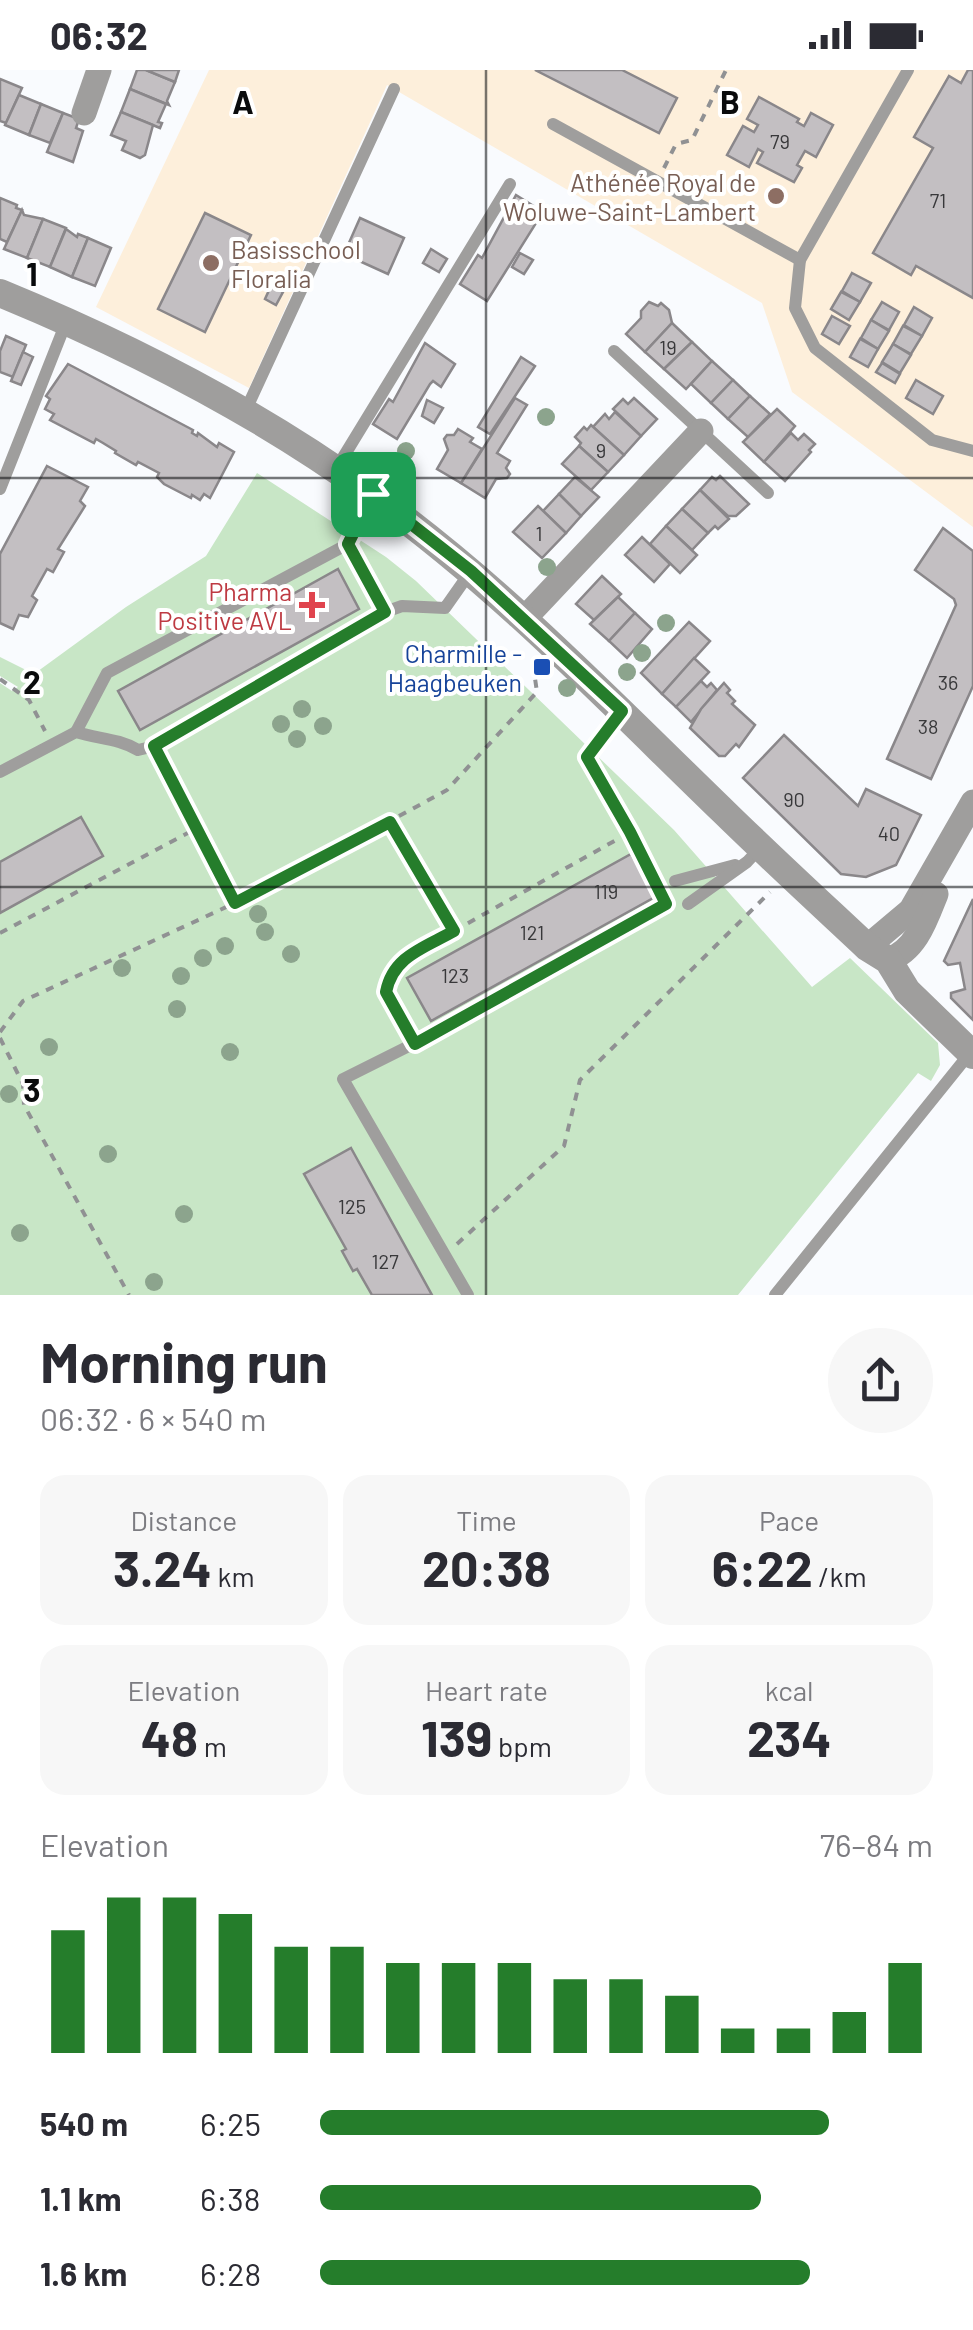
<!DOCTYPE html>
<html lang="en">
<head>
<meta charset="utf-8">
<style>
	body { margin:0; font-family:Barlow,sans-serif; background:#f7f7f7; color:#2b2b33; height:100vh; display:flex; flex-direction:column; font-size:38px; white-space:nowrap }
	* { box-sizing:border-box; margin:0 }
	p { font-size:32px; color:#7c7c81 }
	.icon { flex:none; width:55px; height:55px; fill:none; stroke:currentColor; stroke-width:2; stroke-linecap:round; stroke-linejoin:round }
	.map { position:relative; height:1225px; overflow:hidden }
	.drawer { display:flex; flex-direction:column; background:#fff; flex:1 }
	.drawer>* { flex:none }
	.pin { position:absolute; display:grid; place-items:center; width:85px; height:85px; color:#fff; margin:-42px; border-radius:20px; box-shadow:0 5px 15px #0006 }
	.round { display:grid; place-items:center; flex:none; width:105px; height:105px; border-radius:52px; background:#f7f7f7 }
	.head { display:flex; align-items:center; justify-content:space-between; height:170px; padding:0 40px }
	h1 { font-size:55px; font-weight:700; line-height:75px }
	.metrics { display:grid; grid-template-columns:repeat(3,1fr); gap:15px; height:170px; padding:10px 40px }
	.metrics div { display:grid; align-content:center; border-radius:25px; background:#f7f7f7; text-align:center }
	.metrics b { font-size:50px; font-weight:700 }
	.metrics small { font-size:28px; font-weight:400 }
	.metrics p { font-size:28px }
	.chart { height:280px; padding:20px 40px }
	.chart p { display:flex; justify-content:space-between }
	.chart svg { width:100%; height:180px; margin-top:10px; stroke:#257d2b; stroke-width:6 }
	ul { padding:0 40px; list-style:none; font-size:32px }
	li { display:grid; grid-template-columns:160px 120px 1fr; align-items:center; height:75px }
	li i { height:25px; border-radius:12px; background:#257d2b }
	.status { display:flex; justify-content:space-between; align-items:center; height:70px; padding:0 50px; background:#fff; direction:ltr }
	.status svg { height:28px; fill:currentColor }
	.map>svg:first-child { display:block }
	.education { fill:#fdefdb }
	.green { fill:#c8e6c6 }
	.building { fill:#c3bfc2; stroke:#8a878a; stroke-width:2.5 }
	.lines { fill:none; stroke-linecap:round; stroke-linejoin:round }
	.path { stroke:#909193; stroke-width:4; stroke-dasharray:8 8; stroke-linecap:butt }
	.service { stroke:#9f9e9d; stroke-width:12 }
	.minor { stroke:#9f9e9d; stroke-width:25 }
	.tertiary { stroke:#9f9e9d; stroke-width:28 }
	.tree { fill:#8ca48d }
	.route-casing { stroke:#fff; stroke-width:20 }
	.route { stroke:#257d2b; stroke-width:12 }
	.grid { fill:none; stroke:#0a0b0c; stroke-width:2.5; stroke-opacity:0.55 }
	.education-dot { fill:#8d6e63; stroke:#fff; stroke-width:4 }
	.health-dot { fill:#e0444e; stroke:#fff; stroke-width:4 }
	.transit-dot { fill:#1a4fb4; stroke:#fff; stroke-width:4 }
	.labels { text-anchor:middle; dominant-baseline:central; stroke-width:8; stroke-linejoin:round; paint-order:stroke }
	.number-label { font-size:20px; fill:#38383a }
	.education-label { font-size:25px; fill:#785e54; stroke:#fff; text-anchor:end }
	.health-label { font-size:25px; fill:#be3a42; stroke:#fff; text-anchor:end }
	.transit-label { font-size:25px; fill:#164399; stroke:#fff; text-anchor:end }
	.grid-label { font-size:32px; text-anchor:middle; font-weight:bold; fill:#0a0b0c; stroke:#fff; stroke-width:8; stroke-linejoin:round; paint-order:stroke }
</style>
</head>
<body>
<div class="status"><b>06:32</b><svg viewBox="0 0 49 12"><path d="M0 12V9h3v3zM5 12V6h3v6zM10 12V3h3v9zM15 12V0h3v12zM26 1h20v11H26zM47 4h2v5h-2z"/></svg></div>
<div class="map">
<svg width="973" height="1225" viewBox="0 0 973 1225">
	<rect width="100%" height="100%" fill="#f9fbfe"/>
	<polygon class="education" points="209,0 973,0 973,457 792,322 762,233 387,15 249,318 96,237"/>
	<polygon class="green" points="257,403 386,487 416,511 674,760 812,917 850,888 938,973 940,995 931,1011 918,1003 738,1225 0,1225 0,613 12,621 18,617 0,606 0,587 34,604 126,537 206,486"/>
	<g class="building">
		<polygon points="137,0 146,0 175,12 167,31 169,35 130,19"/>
		<polygon points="146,0 179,0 175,12"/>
		<polygon points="535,0 622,0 677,28 659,63"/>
		<polygon points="968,0 973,0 973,228 916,196 911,205 873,183 933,78 914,67 949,6 961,13"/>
		<polygon points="0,9 22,18 6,53 0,51"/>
		<polygon points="130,19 166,34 158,52 162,53 160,58 121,42"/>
		<polygon points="19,25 41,34 29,65 5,55"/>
		<polygon points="759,27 799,49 797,52 804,56 811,43 833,55 816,87 805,81 797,95 802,98 794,112 757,93 763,82 758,79 749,97 727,85 743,56 754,62 758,55 747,49"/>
		<polygon points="41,34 63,43 50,73 29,65"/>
		<polygon points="121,42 153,55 145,85 140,88 122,80 126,71 111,65"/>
		<polygon points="63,43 79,49 76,58 83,61 73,92 47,82"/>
		<polygon points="516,125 543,142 487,231 460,214 478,185 482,188"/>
		<polygon points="0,128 17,135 16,138 22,140 7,172 0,169"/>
		<polygon points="22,140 24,145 43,149 27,188 4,179"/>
		<polygon points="205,143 251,165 205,262 158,239"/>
		<polygon points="360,148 404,168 388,204 344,184"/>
		<polygon points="43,149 66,158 50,197 27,188"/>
		<polygon points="66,159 77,167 78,164 88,168 72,207 50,197"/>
		<polygon points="88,168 111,178 95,216 72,207"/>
		<polygon points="431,179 447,189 439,202 423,193"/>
		<polygon points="520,183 533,190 524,204 512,197"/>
		<polygon points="852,203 871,213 860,232 842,221"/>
		<polygon points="271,216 283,222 276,235 265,229"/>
		<polygon points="841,222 860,232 849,250 831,239"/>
		<polygon points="649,232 658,236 661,233 669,240 672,253 645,282 626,264 641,248 641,241"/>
		<polygon points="882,232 899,242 889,260 871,250"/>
		<polygon points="914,237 932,248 922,266 904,255"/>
		<polygon points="832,246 850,256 839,274 822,264"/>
		<polygon points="871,250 889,261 878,279 861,268"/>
		<polygon points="672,253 692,272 664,299 645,282"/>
		<polygon points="903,256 922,266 911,284 893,274"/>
		<polygon points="6,266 26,275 13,307 0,302 0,281"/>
		<polygon points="860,269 878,279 868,297 850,287"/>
		<polygon points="692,272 712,291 686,319 664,299"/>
		<polygon points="425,273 455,294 441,317 433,311 430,314 397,369 373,354 389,329 393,332"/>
		<polygon points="893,274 911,285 900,303 882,292"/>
		<polygon points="23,282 33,287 21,315 11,311"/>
		<polygon points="521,287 535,296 490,364 478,357"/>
		<polygon points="712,291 733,310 711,333 691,314"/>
		<polygon points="882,293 900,304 895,313 876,302"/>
		<polygon points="68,294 193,360 192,363 197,366 198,363 217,377 219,373 234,382 210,428 204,424 200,430 192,425 191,428 164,414 157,407 159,403 138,392 136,395 115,383 116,381 103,373 96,369 94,373 50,350 54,344 45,339 50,329 46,326"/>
		<polygon points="733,310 750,326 728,349 711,333"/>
		<polygon points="916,310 943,326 933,344 906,328"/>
		<polygon points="750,326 770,344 748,367 728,349"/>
		<polygon points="515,328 527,335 497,383 510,391 506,398 510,404 507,408 496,409 485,428 461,413"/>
		<polygon points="634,328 657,349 641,366 613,339 623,329 628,334"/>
		<polygon points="427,330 443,338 434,353 422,346"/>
		<polygon points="777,339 795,356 764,392 743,372"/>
		<polygon points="615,342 641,366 624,385 593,357 605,344 609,349"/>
		<polygon points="591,355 624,385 608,402 579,376 581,373 575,367 584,357 587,360"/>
		<polygon points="458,359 473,368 470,372 482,379 461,413 437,399 448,380 444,369 447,365 454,365"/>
		<polygon points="791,363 798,370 804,364 815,374 809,380 811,382 785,411 764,392"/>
		<polygon points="579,376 608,402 591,420 562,394"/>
		<polygon points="47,396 88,417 80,431 85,436 58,479 64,482 53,502 47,499 32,526 37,530 28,547 19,545 13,559 0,553 0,484"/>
		<polygon points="720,406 749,434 736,446 728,446 700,420 712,407 716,410"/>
		<polygon points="575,407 599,427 581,446 559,424"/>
		<polygon points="700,420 729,449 718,459 715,456 708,463 682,439"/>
		<polygon points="559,424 581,446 566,463 543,441"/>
		<polygon points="538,436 566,463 542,488 513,462"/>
		<polygon points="682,439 708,463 692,480 666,456"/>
		<polygon points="666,456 697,485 680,503 650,474"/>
		<polygon points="943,458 973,481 973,616 931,709 887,689 956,535 954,529 915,500"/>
		<polygon points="642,467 670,494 654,512 625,485"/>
		<polygon points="338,499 359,539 140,660 118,621"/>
		<polygon points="602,506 621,524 594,550 576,534"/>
		<polygon points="618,527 635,543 609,571 590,554"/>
		<polygon points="635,543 652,559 627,588 609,571"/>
		<polygon points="689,552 710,571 662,624 641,603"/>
		<polygon points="694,588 709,602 676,637 662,624"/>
		<polygon points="701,611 707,617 711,613 717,620 691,652 676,637"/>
		<polygon points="724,613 730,620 727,623 735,631 732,634 755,655 739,677 736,674 725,686 719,686 690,658 701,639"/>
		<polygon points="784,665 858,736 866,719 921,745 896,795 866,807 841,804 743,708"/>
		<polygon points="81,747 103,786 0,843 0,792"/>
		<polygon points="631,784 655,827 431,951 407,908"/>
		<polygon points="973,829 973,950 951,928 951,923 965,919 960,893 948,895 944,891"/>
		<polygon points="351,1078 432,1225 372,1225 357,1199 353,1201 342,1181 346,1179 304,1104"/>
	</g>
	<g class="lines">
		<g class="path">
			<polyline points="664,98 676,74 692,70 726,0"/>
			<polyline points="0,609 29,630 45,661"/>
			<polyline points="162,691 235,833"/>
			<polyline points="454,861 616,770"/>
			<polyline points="0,863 197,758"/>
			<path d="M404 957C364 896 406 888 454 861L390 751 447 720 537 622 533 595"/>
			<polyline points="0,962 23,931 235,833 389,752"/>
			<polyline points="0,968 23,1014 24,1035 129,1225"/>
			<polyline points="457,1174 564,1076 580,1010 770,822"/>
		</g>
		<g class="service">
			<polyline points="908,0 800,190 795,238 815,278 932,370 973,381"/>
			<polyline points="553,54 800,190"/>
			<polyline points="614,281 768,423"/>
			<polyline points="244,344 394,19"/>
			<polyline points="336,399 510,114"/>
			<polyline points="0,419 67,250"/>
			<polyline points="385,542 402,536 445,538 471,501"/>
			<polyline points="76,662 107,603 348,474 373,425"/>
			<path d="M0 702 76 662C98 669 118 668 138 680L155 676 385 542 348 474"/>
			<polyline points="675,811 735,795"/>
			<polyline points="688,834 747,792 761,777"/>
			<polyline points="468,1225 343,1009 415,973 666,834 631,762 587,687 623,641"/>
			<polyline points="775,1225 970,983"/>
		</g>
		<g class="minor">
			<polyline points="84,43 99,0"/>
			<polyline points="524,549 701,361"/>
			<polyline points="867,877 911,840 973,732"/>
			<path d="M888 890C916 881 926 849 936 824"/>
		</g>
		<path class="tertiary" d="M0 223C129 276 258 342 371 424 501 517 610 632 724 742 771 788 819 832 867 877L888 890 907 921 973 985"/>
	</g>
	<g class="tree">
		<circle cx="546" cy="347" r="9"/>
		<circle cx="406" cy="381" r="9"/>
		<circle cx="395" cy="411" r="9"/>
		<circle cx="547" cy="497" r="9"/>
		<circle cx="666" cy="553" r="9"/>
		<circle cx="642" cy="583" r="9"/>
		<circle cx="627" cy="602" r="9"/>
		<circle cx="567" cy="618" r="9"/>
		<circle cx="302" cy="639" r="9"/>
		<circle cx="281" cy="654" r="9"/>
		<circle cx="323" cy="656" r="9"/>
		<circle cx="297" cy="669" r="9"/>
		<circle cx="258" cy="844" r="9"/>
		<circle cx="265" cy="862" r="9"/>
		<circle cx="225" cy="876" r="9"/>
		<circle cx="291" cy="884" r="9"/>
		<circle cx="203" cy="888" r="9"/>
		<circle cx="122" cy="898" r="9"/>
		<circle cx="181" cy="906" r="9"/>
		<circle cx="177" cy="939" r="9"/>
		<circle cx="49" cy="977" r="9"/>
		<circle cx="230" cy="982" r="9"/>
		<circle cx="9" cy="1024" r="9"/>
		<circle cx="108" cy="1084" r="9"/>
		<circle cx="184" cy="1144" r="9"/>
		<circle cx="20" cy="1163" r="9"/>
		<circle cx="154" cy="1212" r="9"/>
	</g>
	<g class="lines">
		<defs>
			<path id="route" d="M373 424 471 501 622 641 587 687 630 762 666 834 415 974 386 922C393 886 424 878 454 861L390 752 235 833 154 676 385 542 348 474Z"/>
		</defs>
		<use href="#route" class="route-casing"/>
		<use href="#route" class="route"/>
	</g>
	<path class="grid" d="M486 0V1225M0 408H973M0 817H973"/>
	<g class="education-dot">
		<circle cx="776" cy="126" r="10"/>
		<circle cx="211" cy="193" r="10"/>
	</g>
	<path class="health-dot" d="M307 520h10v10h10v10h-10v10h-10v-10h-10v-10h10z"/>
	<rect class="transit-dot" x="532" y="587" width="20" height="20" rx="5"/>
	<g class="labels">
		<g class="number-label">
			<text x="780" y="71">79</text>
			<text x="938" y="130">71</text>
			<text x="668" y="277">19</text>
			<text x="601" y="380">9</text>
			<text x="539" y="463">1</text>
			<text x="948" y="612">36</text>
			<text x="928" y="656">38</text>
			<text x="794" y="729">90</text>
			<text x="889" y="763">40</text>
			<text x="606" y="821">119</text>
			<text x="532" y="862">121</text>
			<text x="455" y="905">123</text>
			<text x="352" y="1136">125</text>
			<text x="385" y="1191">127</text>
		</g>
		<g class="education-label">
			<text x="756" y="112">Athénée Royal de<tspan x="756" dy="29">Woluwe-Saint-Lambert</tspan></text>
			<text x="231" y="179" text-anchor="start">Basisschool<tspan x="231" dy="29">Floralia</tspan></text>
		</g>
		<g class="health-label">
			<text x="292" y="521">Pharma<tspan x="292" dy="29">Positive AVL</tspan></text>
		</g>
		<g class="transit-label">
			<text x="522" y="583">Charmille -<tspan x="522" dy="29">Haagbeuken</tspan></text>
		</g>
	</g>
	<g class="grid-label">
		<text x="243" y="44">A</text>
		<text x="730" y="44">B</text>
		<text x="32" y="216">1</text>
		<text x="32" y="624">2</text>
		<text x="32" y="1032">3</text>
	</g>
</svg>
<div class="pin" style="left:373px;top:424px;background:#1e9e55"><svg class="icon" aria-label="arrive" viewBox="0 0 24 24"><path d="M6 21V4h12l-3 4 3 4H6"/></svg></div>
</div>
<section class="drawer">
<div class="head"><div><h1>Morning run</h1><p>06:32 · 6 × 540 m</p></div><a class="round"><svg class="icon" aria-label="share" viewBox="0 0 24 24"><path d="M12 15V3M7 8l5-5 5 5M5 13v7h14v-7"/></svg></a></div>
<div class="metrics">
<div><p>Distance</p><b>3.24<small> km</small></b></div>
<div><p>Time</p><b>20:38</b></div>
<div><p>Pace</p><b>6:22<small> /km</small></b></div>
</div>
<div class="metrics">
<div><p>Elevation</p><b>48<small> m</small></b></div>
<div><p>Heart rate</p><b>139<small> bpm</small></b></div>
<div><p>kcal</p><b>234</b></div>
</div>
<div class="chart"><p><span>Elevation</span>76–84 m</p>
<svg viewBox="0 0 160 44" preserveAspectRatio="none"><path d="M5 44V14M15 44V6M25 44V6M35 44V10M45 44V18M55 44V18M65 44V22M75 44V22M85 44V22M95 44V26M105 44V26M115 44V30M125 44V38M135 44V38M145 44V34M155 44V22"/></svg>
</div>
<ul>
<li><b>540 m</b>6:25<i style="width:83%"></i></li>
<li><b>1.1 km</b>6:38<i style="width:72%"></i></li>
<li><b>1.6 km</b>6:28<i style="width:80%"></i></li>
</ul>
</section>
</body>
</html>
